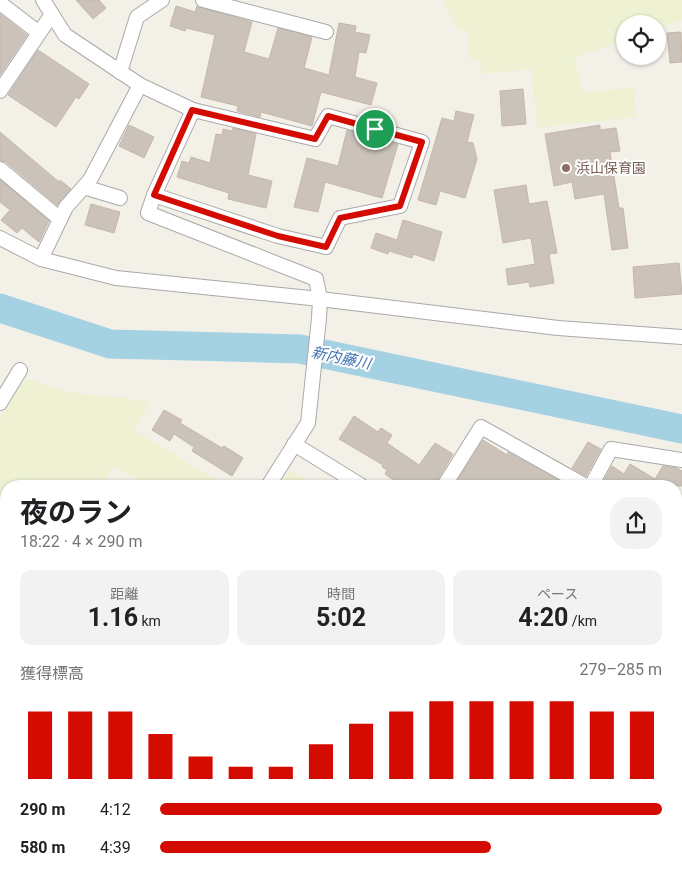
<!DOCTYPE html>
<html lang="ja">
<head>
<meta charset="utf-8">
<style>
	body { margin:0; font-family:Roboto,"Noto Sans JP",sans-serif; background:#f2f2f2; color:#202124; height:100vh; display:flex; flex-direction:column; font-size:19px; white-space:nowrap }
	* { box-sizing:border-box; margin:0 }
	p { font-size:16px; color:#757577 }
	.icon { flex:none; width:28px; height:28px; fill:none; stroke:currentColor; stroke-width:2; stroke-linecap:round; stroke-linejoin:round }
	.map { position:relative; flex:1; overflow:hidden }
	.panel { position:absolute; left:0px; top:480px; width:682px; height:396px; display:flex; flex-direction:column; background:#fff; border-radius:20px 20px 0 0; box-shadow:0 1px 4px #0004 }
	.panel>* { flex:none }
	.controls { position:absolute; left:616px; top:15px; display:grid; gap:10px }
	.controls a { display:grid; place-items:center; width:50px; height:50px; border-radius:50%; background:#fff; box-shadow:0 1px 4px #0004; font-size:25px }
	.pin { position:absolute; display:grid; place-items:center; width:42px; height:42px; color:#fff; margin:-21px; border:2px solid #fff; border-radius:50%; box-shadow:0 1px 5px #0007 }
	.round { display:grid; place-items:center; flex:none; width:52px; height:52px; border-radius:20px; background:#f2f2f2 }
	.head { display:flex; align-items:center; justify-content:space-between; height:85px; padding:0 20px }
	h1 { font-size:28px; font-weight:700; line-height:38px }
	.stats { display:grid; grid-template-columns:repeat(3,1fr); gap:8px; height:85px; padding:5px 20px }
	.stats div { display:grid; align-content:center; border-radius:12px; background:#f2f2f2; text-align:center }
	.stats b { font-size:25px; font-weight:700 }
	.stats small { font-size:14px; font-weight:400 }
	.stats p { font-size:14px }
	.chart { height:140px; padding:10px 20px }
	.chart p { display:flex; justify-content:space-between }
	.chart svg { width:100%; height:90px; margin-top:5px; stroke:#d40b00; stroke-width:6 }
	ul { padding:0 20px; list-style:none; font-size:16px }
	li { display:grid; grid-template-columns:80px 60px 1fr; align-items:center; height:38px }
	li i { height:12px; border-radius:6px; background:#d40b00 }
	.map>svg:first-child { display:block }
	.farmland { fill:#eef2d2 }
	.lines { fill:none; stroke-linecap:round; stroke-linejoin:round }
	.river { stroke:#a5d2e3; stroke-width:29 }
	.building { fill:#cbc3ba; stroke:#c6b7a9 }
	.minor-casing { stroke:#a9a9a9; stroke-width:16 }
	.path { stroke:#ff846d; stroke-width:3; stroke-dasharray:2.5 2.5; stroke-linecap:butt }
	.minor { stroke:#fff; stroke-width:14 }
	.route-casing { stroke:#fff; stroke-width:10 }
	.route { stroke:#d40b00; stroke-width:6 }
	.education-dot { fill:#8d6e63; stroke:#fff; stroke-width:2 }
	.labels { text-anchor:middle; dominant-baseline:central; stroke-width:4; stroke-linejoin:round; paint-order:stroke }
	.education-label { font-size:14px; fill:#785e54; stroke:#fff; text-anchor:start }
	.water-label { font-size:15px; font-style:italic; fill:#4174b3; stroke:#fff }
</style>
</head>
<body>
<div class="map">
<svg width="682" height="876" viewBox="0 0 682 876">
	<rect width="100%" height="100%" fill="#f3f0e8"/>
	<g class="farmland">
		<polygon points="447,0 682,0 682,20 658,29 658,24 625,24 625,40 574,57 583,93 633,87 636,117 537,128 532,69 480,74 482,60 469,60 469,33 459,30 444,3"/>
		<polygon points="25,379 75,393 119,397 151,403 134,430 226,486 146,486 114,466 101,486 6,486 6,596 0,592 0,419"/>
		<polygon points="290,470 315,486 279,486"/>
		<polygon points="0,604 6,608 6,758 0,754"/>
		<polygon points="0,807 6,810 6,858 0,854"/>
		<polygon points="82,870 174,870 176,872 178,870 254,870 264,876 92,876"/>
	</g>
	<g class="lines">
		<polyline class="river" points="0,308 110,344 300,349 682,429"/>
	</g>
	<g class="building">
		<polygon points="76,0 99,0 106,8 93,19"/>
		<polygon points="176,6 195,12 197,6 252,22 244,52 269,59 278,28 312,37 304,68 329,75 339,23 356,26 355,32 370,35 366,53 359,52 355,77 377,83 371,105 321,92 312,126 261,112 260,117 237,111 238,106 201,97 215,35 186,28 185,31 170,26"/>
		<polygon points="0,14 27,35 0,75"/>
		<polygon points="681,32 682,62 670,63 667,33"/>
		<polygon points="38,50 89,84 79,99 76,97 56,127 8,95"/>
		<polygon points="523,89 526,124 502,126 500,91"/>
		<polygon points="456,111 474,115 467,142 473,143 477,159 465,198 440,191 436,205 418,200 442,118 454,121"/>
		<polygon points="129,125 154,137 144,158 119,146"/>
		<polygon points="600,125 600,130 616,128 620,151 610,152 619,208 623,208 628,248 612,250 604,194 575,199 572,182 554,186 545,134"/>
		<polygon points="233,128 256,134 248,175 272,181 266,208 228,199 229,193 177,177 182,161 189,163 191,157 210,163 216,134 222,135 223,129 232,131"/>
		<polygon points="347,130 398,144 382,198 325,182 318,212 294,207 307,158 338,166"/>
		<polygon points="0,132 59,182 60,180 71,189 57,205 6,162 0,160"/>
		<polygon points="0,180 49,221 39,242 22,228 17,233 1,220 10,210 0,202"/>
		<polygon points="526,185 529,204 547,201 557,253 549,254 554,283 530,287 529,282 508,285 506,269 535,264 531,238 503,243 494,190"/>
		<polygon points="91,204 120,212 114,233 85,225"/>
		<polygon points="403,220 442,232 434,261 413,254 412,258 389,251 388,254 371,248 376,233 397,240"/>
		<polygon points="679,263 682,294 635,298 633,267"/>
		<polygon points="164,410 182,420 180,423 222,448 224,446 243,458 232,476 192,451 194,447 174,434 170,441 152,430"/>
		<polygon points="354,416 378,432 381,428 392,435 387,443 419,465 435,443 453,454 437,481 435,486 402,486 385,474 387,470 382,467 383,465 339,439"/>
		<polygon points="483,440 507,455 508,452 569,486 454,486"/>
		<polygon points="588,442 601,449 586,476 572,468"/>
		<polygon points="630,464 655,479 663,466 677,468 682,471 682,486 601,486 612,466 624,474"/>
	</g>
	<g class="lines">
		<defs>
			<g id="minor">
				<polyline points="43,0 65,35 140,85 193,110"/>
				<polyline points="203,0 326,32"/>
				<polyline points="0,3 39,33"/>
				<polyline points="120,72 137,17 162,0"/>
				<polyline points="0,91 52,14"/>
				<polygon points="193,110 315,139 328,116 422,142 400,206 340,218 326,247 278,236 154,195"/>
				<polyline points="0,169 60,219"/>
				<polyline points="84,187 120,198"/>
				<polyline points="154,195 148,213 316,279 320,299 319,318 308,423 268,486"/>
				<polyline points="0,238 41,259 116,278 320,299 558,328 682,337"/>
				<polyline points="41,259 66,207 90,180 140,85"/>
				<polyline points="0,403 20,370"/>
				<polyline points="294,444 362,486"/>
				<polyline points="444,486 481,427 586,486"/>
				<polyline points="591,486 611,449 682,460"/>
				<polyline points="676,541 682,545"/>
				<polyline points="676,638 682,641"/>
				<polyline points="676,869 682,860"/>
				<polyline points="448,870 458,876"/>
				<polyline points="615,870 626,876"/>
				<polyline points="28,876 31,870"/>
				<polyline points="354,876 357,870"/>
			</g>
		</defs>
		<use href="#minor" class="minor-casing"/>
		<polyline class="path" points="0,598 6,602"/>
		<use href="#minor" class="minor"/>
	</g>
	<g class="lines">
		<defs>
			<polygon id="route" points="192,110 315,139 328,116 422,142 400,206 340,218 326,247 278,236 154,195"/>
		</defs>
		<use href="#route" class="route-casing"/>
		<use href="#route" class="route"/>
	</g>
	<circle class="education-dot" cx="566" cy="168" r="5"/>
	<g class="labels">
		<g class="education-label">
			<text x="576" y="168">浜山保育園</text>
		</g>
		<g class="water-label">
			<text transform="translate(341 358) rotate(12)">新内藤川</text>
		</g>
	</g>
</svg>
<div class="controls">
<a><svg class="icon" aria-label="locate" viewBox="0 0 24 24"><circle cx="12" cy="12" r="6"/><path d="M12 2v4M12 18v4M2 12h4M18 12h4"/></svg></a>
</div>
<div class="pin" style="left:375px;top:129px;background:#1e9e55"><svg class="icon" aria-label="arrive" viewBox="0 0 24 24"><path d="M6 21V4h12l-3 4 3 4H6"/></svg></div>
<section class="panel">
<div class="head"><div><h1>夜のラン</h1><p>18:22 · 4 × 290 m</p></div><a class="round"><svg class="icon" aria-label="share" viewBox="0 0 24 24"><path d="M12 15V3M7 8l5-5 5 5M5 13v7h14v-7"/></svg></a></div>
<div class="stats">
<div><p>距離</p><b>1.16<small> km</small></b></div>
<div><p>時間</p><b>5:02</b></div>
<div><p>ペース</p><b>4:20<small> /km</small></b></div>
</div>
<div class="chart"><p><span>獲得標高</span>279–285 m</p>
<svg viewBox="0 0 160 44" preserveAspectRatio="none"><path d="M5 44V11M15 44V11M25 44V11M35 44V22M45 44V33M55 44V38M65 44V38M75 44V27M85 44V17M95 44V11M105 44V6M115 44V6M125 44V6M135 44V6M145 44V11M155 44V11"/></svg>
</div>
<ul>
<li><b>290 m</b>4:12<i style="width:100%"></i></li>
<li><b>580 m</b>4:39<i style="width:66%"></i></li>
</ul>
</section>
</div>
</body>
</html>
